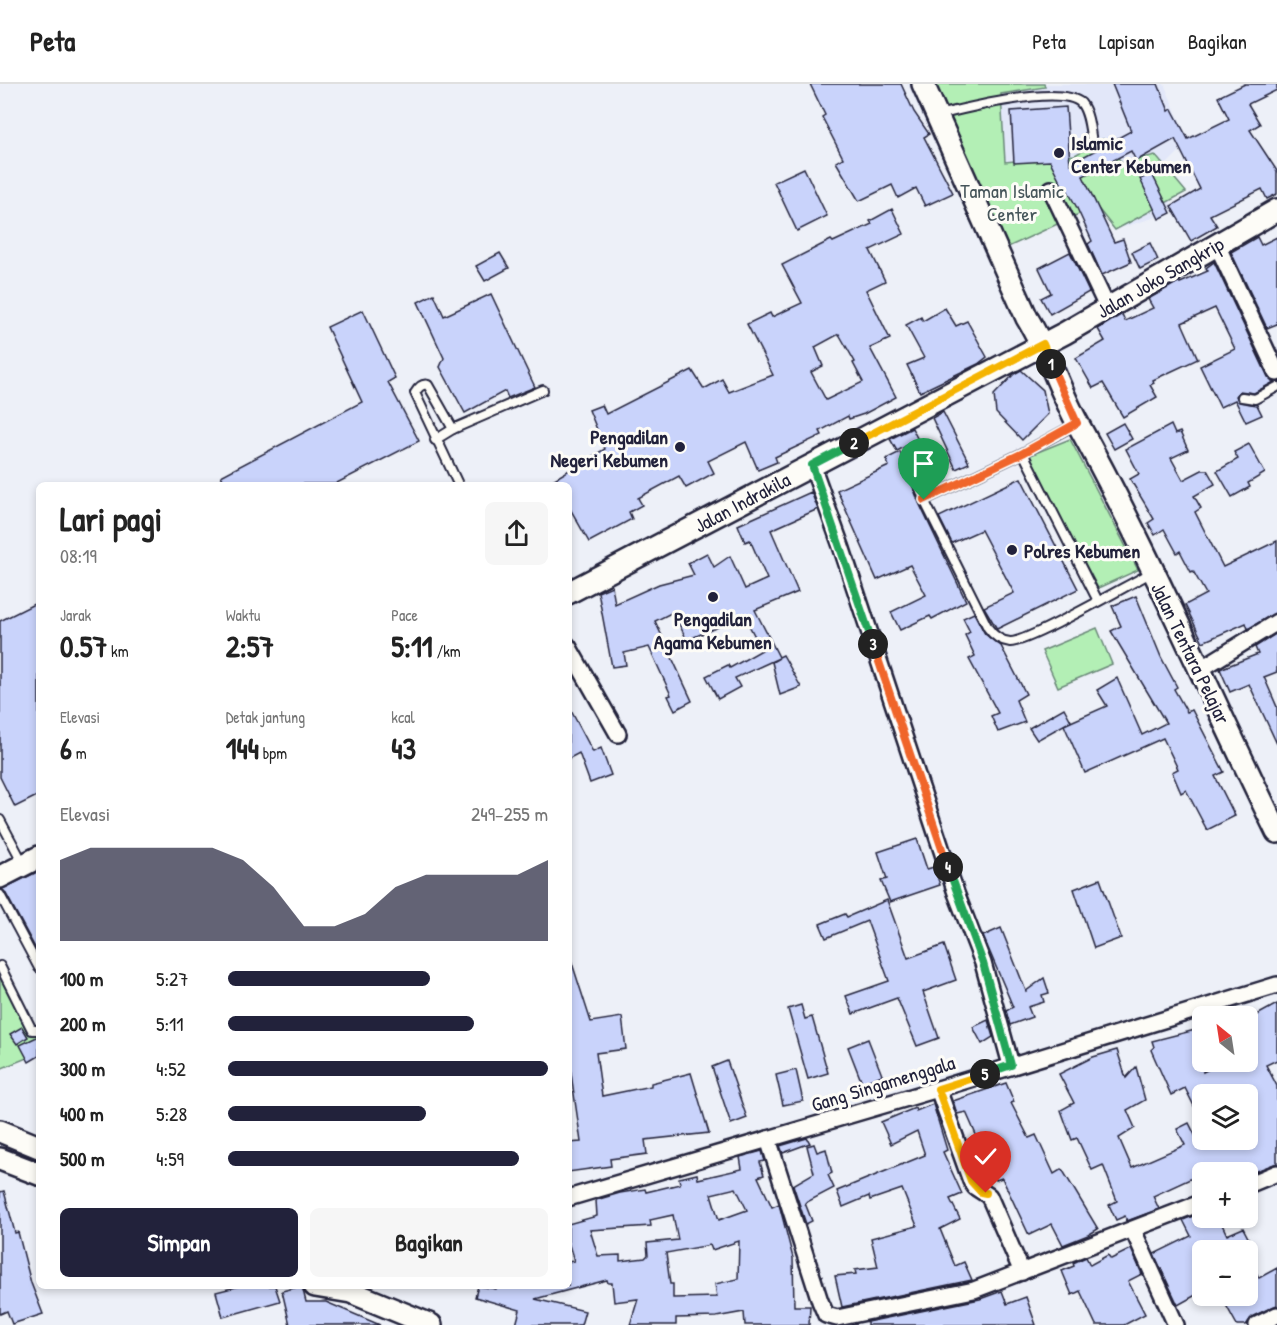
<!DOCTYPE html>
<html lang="id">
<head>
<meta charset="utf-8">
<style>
	body { margin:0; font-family:"Patrick Hand",sans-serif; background:#f6f6f6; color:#222; height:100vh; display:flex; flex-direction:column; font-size:22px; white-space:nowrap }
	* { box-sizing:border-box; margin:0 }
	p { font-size:20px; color:#767676 }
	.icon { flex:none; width:33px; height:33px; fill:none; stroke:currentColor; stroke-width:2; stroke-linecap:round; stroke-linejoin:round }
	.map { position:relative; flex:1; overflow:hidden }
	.sheet { position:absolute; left:36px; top:398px; width:536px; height:807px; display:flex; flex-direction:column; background:#fff; border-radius:9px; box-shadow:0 3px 9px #0003 }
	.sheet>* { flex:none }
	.needle { width:39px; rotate:330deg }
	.tools { position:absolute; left:1192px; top:922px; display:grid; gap:12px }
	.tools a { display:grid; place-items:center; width:66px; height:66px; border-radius:9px; background:#fff; box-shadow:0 3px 9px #0003; font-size:30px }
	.pin { position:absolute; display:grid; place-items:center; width:51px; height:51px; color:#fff; margin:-62px -26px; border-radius:50% 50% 50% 0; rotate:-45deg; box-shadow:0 0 6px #0007 }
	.pin .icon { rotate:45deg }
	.km { position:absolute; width:30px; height:30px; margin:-15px; border-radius:50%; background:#222; color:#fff; font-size:16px; line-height:30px; text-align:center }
	.round { display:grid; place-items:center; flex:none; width:63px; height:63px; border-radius:9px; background:#f6f6f6 }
	.summary { display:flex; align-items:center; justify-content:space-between; height:102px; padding:0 24px }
	h1 { font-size:33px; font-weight:700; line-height:45px }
	.metrics { display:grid; grid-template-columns:repeat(3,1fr); gap:9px; height:102px; padding:6px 24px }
	.metrics div { display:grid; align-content:center }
	.metrics b { font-size:30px; font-weight:700 }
	.metrics small { font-size:16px; font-weight:400 }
	.metrics p { font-size:16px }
	.chart { height:168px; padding:12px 24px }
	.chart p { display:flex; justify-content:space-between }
	.chart svg { width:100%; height:108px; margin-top:6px; fill:#22223b; opacity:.7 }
	.button { display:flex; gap:12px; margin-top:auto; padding:12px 24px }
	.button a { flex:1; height:69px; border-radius:9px; background:#22223b; color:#fff; font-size:24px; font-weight:700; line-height:69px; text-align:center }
	.button a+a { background:#f6f6f6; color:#222 }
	ul { padding:0 24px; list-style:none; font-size:20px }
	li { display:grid; grid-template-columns:96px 72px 1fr; align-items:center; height:45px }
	li i { height:15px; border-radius:8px; background:#22223b }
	header { display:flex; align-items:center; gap:36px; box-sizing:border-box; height:84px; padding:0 30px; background:#fff; border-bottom:2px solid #e0e0e0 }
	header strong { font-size:28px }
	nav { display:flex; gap:33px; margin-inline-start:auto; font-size:21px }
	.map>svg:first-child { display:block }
	.built { fill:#e2e7f9 }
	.green { fill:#b3efb5; stroke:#6a8878; stroke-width:1.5 }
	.building { fill:#c9d3fb; stroke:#22223b; stroke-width:1.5; fill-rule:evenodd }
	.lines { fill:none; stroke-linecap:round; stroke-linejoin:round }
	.lane-casing { stroke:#22223b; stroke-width:12 }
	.street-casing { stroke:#22223b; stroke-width:20 }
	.secondary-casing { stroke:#22223b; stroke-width:26 }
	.lane { stroke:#fdfcf7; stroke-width:8 }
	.street { stroke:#fdfcf7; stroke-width:15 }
	.secondary { stroke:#fdfcf7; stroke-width:21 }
	.split-1-casing { stroke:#fff; stroke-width:12 }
	.split-2-casing { stroke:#fff; stroke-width:12 }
	.split-3-casing { stroke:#fff; stroke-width:12 }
	.split-4-casing { stroke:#fff; stroke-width:12 }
	.split-5-casing { stroke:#fff; stroke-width:12 }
	.split-6-casing { stroke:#fff; stroke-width:12 }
	.split-1 { stroke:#f0652b; stroke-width:8 }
	.split-2 { stroke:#f5b400; stroke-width:8 }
	.split-3 { stroke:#22a559; stroke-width:8 }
	.split-4 { stroke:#f0652b; stroke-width:8 }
	.split-5 { stroke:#22a559; stroke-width:8 }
	.split-6 { stroke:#f5b400; stroke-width:8 }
	.poi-dot { fill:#22223b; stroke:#fdfcf7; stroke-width:2 }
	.labels { text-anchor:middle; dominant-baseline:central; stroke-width:6; stroke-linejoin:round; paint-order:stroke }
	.poi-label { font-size:20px; font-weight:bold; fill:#22223b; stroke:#fdfcf7; text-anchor:start }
	.park-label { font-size:20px; fill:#46555a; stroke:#fdfcf7 }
	.street-label { font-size:20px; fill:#22223b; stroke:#fdfcf7 }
</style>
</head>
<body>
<header>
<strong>Peta</strong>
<nav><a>Peta</a><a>Lapisan</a><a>Bagikan</a></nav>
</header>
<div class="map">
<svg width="1277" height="1241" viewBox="0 0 1277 1241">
	<rect width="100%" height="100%" fill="#edf0f8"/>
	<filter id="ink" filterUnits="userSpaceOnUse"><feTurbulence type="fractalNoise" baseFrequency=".0167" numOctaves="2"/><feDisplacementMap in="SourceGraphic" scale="12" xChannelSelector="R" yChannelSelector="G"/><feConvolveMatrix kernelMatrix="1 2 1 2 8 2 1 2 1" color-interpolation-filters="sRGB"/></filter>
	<g filter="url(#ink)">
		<polygon class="built" points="908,0 1164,0 1189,58 1167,80 1172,128 1124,143 1108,120 971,138"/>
		<g class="green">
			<polygon points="911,0 1044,0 1045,3 1001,10 1005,78 1075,71 1103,55 1122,79 1155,71 1186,108 1115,146 1096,122 991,171 976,137 971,138"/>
			<polygon points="1070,355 1138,486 1098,504 1028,372"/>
			<polygon points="1097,544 1112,580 1058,603 1042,567"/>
			<polygon points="0,891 31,950 39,949 39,969 0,985"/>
		</g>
		<g class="building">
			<polygon points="810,0 901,0 914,28 929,50 924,53 953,109 925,122 916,104 898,114 892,101 859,117 836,78 843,74 822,33 825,31"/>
			<polygon points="1112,0 1158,0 1169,27 1172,25 1188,55 1229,35 1218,13 1245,0 1277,0 1277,6 1248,20 1260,40 1250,46 1277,87 1277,110 1267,115 1262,105 1210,131 1217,142 1191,157 1171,122 1200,105 1175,55 1136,77 1131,67 1083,92 1114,158 1123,155 1131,178 1102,191 1088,160 1092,157 1076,122 1065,102 1063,103 1050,77 1014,79 1011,27 1066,23 1070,80 1131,47"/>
			<polygon points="804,84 827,132 797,147 774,98"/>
			<polygon points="1152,90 1171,129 1159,135 1140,95"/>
			<path d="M892 125 904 150 870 166 885 197 866 206 890 255 870 264 896 313 864 330 849 335 848 332 820 347 822 351 775 373 777 378 758 386 746 358 708 377 714 389 686 404 679 392 638 414 642 421 629 428 632 435 589 458 568 421V400H546L605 365 589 326 602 321 606 330 692 286 704 305 722 295 729 308 773 291 747 240 770 229 772 233 802 219 782 181 831 156 833 158 872 140 870 137ZM839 250 855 278 853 279 863 298 826 316 811 288 823 282 815 263Z"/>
			<polygon points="1257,153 1261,161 1277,153 1277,240 1267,244 1231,168"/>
			<polygon points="1150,159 1158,176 1140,185 1132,168"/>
			<polygon points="1070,168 1089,208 1050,230 1041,214 1051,209 1039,184"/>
			<polygon points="500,169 509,184 485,197 476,182"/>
			<polygon points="1214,178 1268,293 1274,298 1254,309 1240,307 1236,312 1239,318 1257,321 1262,331 1246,338 1235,316 1220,323 1200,282 1235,265 1215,224 1182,239 1198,275 1153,296 1154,299 1150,301 1157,313 1123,333 1103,299 1093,304 1076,274 1105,257 1098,245 1122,230 1125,237 1153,224 1148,215 1180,197 1180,199 1208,187 1206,184"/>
			<polygon points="434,210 444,232 491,210 535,303 508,314 505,307 465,329 440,283 444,274 418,218"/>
			<polygon points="945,224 956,242 967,237 987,273 978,280 920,308 907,281 924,274 906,241 921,233 923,237"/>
			<polygon points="363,226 395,294 388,298 419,357 335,400 226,400 221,392 362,318 327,243"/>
			<polygon points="1021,286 1043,306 1048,330 1022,356 996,329 994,311 1014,290"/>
			<polygon points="943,328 969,379 956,385 932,334"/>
			<polygon points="1123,339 1132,355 1114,365 1105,349"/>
			<polygon points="1171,341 1175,350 1180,348 1188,366 1171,374 1183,396 1202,386 1207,386 1215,400 1194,412 1201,424 1195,428 1223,483 1277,457 1277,528 1248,545 1246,539 1203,558 1185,521 1206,510 1193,487 1191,488 1180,467 1177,469 1164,445 1155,451 1148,439 1154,435 1130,395 1139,390 1126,365"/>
			<polygon points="912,344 918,356 897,367 890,355"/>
			<polygon points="1249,360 1265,389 1248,399 1250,403 1232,413 1217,387 1238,375 1234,368"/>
			<polygon points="900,368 919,419 966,517 932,535 930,532 900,546 891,528 926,511 910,481 877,496 837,406 889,382 886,375"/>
			<polygon points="1021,394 1078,505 997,545 984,523 1014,509 981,446 952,459 939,433"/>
			<polygon points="811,408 818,425 771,446 798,508 755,526 779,573 783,571 801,603 780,611 772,578 779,574 735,594 740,603 718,615 706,592 728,581 730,584 762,566 744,532 687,556 673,528 655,537 692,617 675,626 668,612 671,611 649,563 624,569 626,581 612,583 598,508 612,502 615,520 659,500 694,491 688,479 707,469 714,483 730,472 745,505 767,495 750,456 745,458 738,441"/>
			<polygon points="1136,512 1161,573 1177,603 1174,605 1187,628 1192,626 1224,688 1215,692 1235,732 1207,746 1186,706 1181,709 1172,688 1178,685 1163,654 1085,689 1064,641 1107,622 1097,606 1117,594 1142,651 1166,639 1111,547 1121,542 1112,522"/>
			<polygon points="34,520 39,531 39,711 15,723 0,693 0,537"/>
			<polygon points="974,529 985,550 1001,562 1026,610 1016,616 1025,638 998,648 991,632 998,629 969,575 975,572 965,551 970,548 963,534"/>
			<polygon points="1277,549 1277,588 1264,593 1277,623 1277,660 1249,600 1230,608 1220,585 1258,570 1255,563"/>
			<polygon points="568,621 593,668 601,664 611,691 590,699 579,669 568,675"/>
			<polygon points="1064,624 1071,637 1037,656 1029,644"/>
			<polygon points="917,755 927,785 934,783 940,801 890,818 881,797 887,795 878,768"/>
			<polygon points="39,787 39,871 5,808 2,805"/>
			<polygon points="1100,795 1121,854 1094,864 1074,805"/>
			<polygon points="887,816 908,874 944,861 956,896 923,908 939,954 917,962 897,914 853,930 846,912 889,897 867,837 826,854 820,840 845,830 847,833"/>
			<polygon points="1001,844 1026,907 1044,894 1049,909 1042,911 1044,918 1028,923 1032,933 1010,941 1006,927 1013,923 983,852"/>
			<polygon points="571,876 591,938 622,933 626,965 596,969 602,1012 651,1002 651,999 691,989 709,1049 645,1056 647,1070 610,1075 611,1082 568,1088 568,1059 581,1058 568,969 568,877"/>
			<polygon points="1277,920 1277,976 1266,981 1277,1002 1277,1079 1251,1089 1203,1089 1153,1112 1159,1125 1127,1137 1125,1132 1116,1136 1109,1121 1117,1117 1103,1081 1092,1086 1077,1054 1072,1056 1066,1040 1061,1026 1074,1019 1059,990 1093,973 1117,966 1126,994 1136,983 1145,1016 1127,1026 1135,1044 1119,1054 1132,1084 1185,1061 1177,1045 1189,1039 1196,1053 1199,1052 1201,1056 1248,1056 1248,1042 1257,1038 1248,1021 1248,1005 1232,1011 1203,1011 1203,1040 1185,1004 1171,1011 1151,966 1154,963 1152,957 1203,944 1203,988 1221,979 1224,984 1234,978 1248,978 1248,936"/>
			<polygon points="801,921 805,935 812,933 828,989 808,995 788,925"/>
			<polygon points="988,936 993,953 982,960 973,943"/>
			<polygon points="22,943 28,953 17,960 10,950"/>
			<polygon points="39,952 39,972 29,978 20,961"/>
			<polygon points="868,955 882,991 862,999 848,963"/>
			<polygon points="727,977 747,1034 731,1040 712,983"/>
			<polygon points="796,986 803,1017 783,1021 776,991"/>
			<polygon points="1006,999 1014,1018 1011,1019 1029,1054 1036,1051 1054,1090 1062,1085 1098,1145 1088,1151 1063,1161 1052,1140 1029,1151 1002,1094 996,1096 966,1028 957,1030 953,1017"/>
			<polygon points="933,1020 947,1066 943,1068 962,1110 950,1115 960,1135 940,1145 955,1182 964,1178 972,1196 842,1223 835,1192 856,1190 855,1186 878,1183 871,1154 917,1142 902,1105 870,1116 869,1112 843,1123 837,1107 925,1071 917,1047 891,1060 881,1038 915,1024 916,1027"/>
			<polygon points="807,1054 810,1059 783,1069 780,1062"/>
			<polygon points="814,1060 817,1068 826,1065 832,1089 828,1091 834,1104 805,1119 812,1137 806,1140 793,1101 814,1089 807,1062"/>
			<path d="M762 1067 765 1077 760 1078 764 1091 758 1093 772 1123 779 1120 793 1174 794 1222H810L809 1241H745L744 1228 716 1233 676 1234V1241H630L638 1215 614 1218 612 1199H608L607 1196 535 1215 585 1227 581 1241H516L520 1226 475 1213 478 1202 496 1205 497 1202H568V1178L574 1177 568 1158V1140L597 1132 596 1116 620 1109 645 1105 646 1108 680 1100 679 1094 697 1090 698 1095 742 1085 740 1073ZM736 1104 747 1126 719 1136 711 1110ZM673 1131 678 1156 647 1159 648 1171 645 1174 620 1177V1171L598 1172 590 1146 651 1142 650 1136ZM739 1157 738 1195 715 1200 717 1213 673 1214V1200H670L666 1169 710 1161 712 1166Z"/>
			<polygon points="4,1107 15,1149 18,1148 31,1199 43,1230 12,1240 7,1227 0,1230 0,1108"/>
			<polygon points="1203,1128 1203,1134 1219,1134 1227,1151 1243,1144 1255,1167 1203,1167 1203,1207 1178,1221 1154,1170 1191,1152 1183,1136"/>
			<polygon points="1131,1165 1142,1190 1128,1197 1145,1230 1124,1241 1096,1241 1080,1207 1072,1211 1062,1187 1074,1182 1073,1179 1086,1173 1090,1181 1108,1171 1111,1175"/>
			<polygon points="1277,1184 1277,1221 1253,1232 1246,1241 1237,1241 1221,1212 1248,1212 1248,1196 1257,1190 1259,1194"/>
			<polygon points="240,1202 275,1202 280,1217 223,1233 216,1208"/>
			<polygon points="302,1202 306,1218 326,1218 380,1241 290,1241 282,1207"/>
			<polygon points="1002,1207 1007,1220 1026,1213 1036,1241 867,1241 867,1238 980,1215"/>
		</g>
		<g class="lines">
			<defs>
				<g id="lane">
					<path d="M938 31C966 24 1061 0 1081 19 1089 29 1090 47 1092 59"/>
					<polyline points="1242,313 1255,315 1277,303"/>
					<path d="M1076 340 1023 369 924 416 988 544C993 551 1001 557 1010 558 1028 559 1129 500 1151 489"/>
					<polyline points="435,356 453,345"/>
					<polyline points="1023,369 1098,517"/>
					<polyline points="909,372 924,416"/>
					<path d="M458 400 415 309C418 304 422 299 428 301L453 345 543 306"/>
					<polyline points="0,736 23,779"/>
					<polyline points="0,811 39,884"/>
					<polyline points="0,882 32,946 39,946"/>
				</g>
				<g id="street">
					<polyline points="1051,105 1107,223"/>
					<polyline points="1217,161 1277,289"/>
					<polyline points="812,381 841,462 956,809 983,879 1011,981"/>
					<polyline points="568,562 618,650"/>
					<polyline points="1199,586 1277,538"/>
					<polyline points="938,1005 971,1097 975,1103 989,1112 1022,1188"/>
					<polyline points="768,1055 820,1217 826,1231 837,1234 974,1206 1203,1118"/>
					<polyline points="1248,1101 1277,1089"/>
					<polyline points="568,1114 938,1005 1277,901"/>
					<polyline points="1133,1146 1176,1241"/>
					<polyline points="1257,1241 1277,1231"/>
				</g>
				<g id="secondary">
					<path d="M923 0 1027 234C1048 268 1059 305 1078 340 1151 472 1210 612 1277 748"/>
					<polyline points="568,509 1065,249 1277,126"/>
					<polyline points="0,793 39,773"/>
					<polyline points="0,1047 39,1063"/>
					<polyline points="0,1075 39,1090"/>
					<polyline points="315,1202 351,1208 431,1241"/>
				</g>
			</defs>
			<use href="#lane" class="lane-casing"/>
			<use href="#street" class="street-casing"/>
			<use href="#secondary" class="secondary-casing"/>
			<use href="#lane" class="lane"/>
			<use href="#street" class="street"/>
			<use href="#secondary" class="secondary"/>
		</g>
	</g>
	<g class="lines" filter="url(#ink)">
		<defs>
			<polyline id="split-1" points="924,416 1023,369 1077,339 1051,280"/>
			<polyline id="split-2" points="854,359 1043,260 1051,280"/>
			<polyline id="split-3" points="854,359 812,381 873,560"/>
			<polyline id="split-4" points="873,560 948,783"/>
			<polyline id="split-5" points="948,783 983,879 1011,981 985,990"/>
			<polyline id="split-6" points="985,990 938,1005 971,1097 981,1108 986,1109"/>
		</defs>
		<use href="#split-1" class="split-1-casing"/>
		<use href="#split-2" class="split-2-casing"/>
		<use href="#split-3" class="split-3-casing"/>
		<use href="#split-4" class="split-4-casing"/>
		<use href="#split-5" class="split-5-casing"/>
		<use href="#split-6" class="split-6-casing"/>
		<use href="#split-1" class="split-1"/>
		<use href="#split-2" class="split-2"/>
		<use href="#split-3" class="split-3"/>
		<use href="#split-4" class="split-4"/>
		<use href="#split-5" class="split-5"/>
		<use href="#split-6" class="split-6"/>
	</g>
	<g class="poi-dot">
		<circle cx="1059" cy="69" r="6"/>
		<circle cx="680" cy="363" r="6"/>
		<circle cx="1012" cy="466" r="6"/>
		<circle cx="713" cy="513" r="6"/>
	</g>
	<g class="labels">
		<g class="poi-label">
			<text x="1071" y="58">Islamic<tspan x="1071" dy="23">Center Kebumen</tspan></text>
			<text x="668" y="352" text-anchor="end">Pengadilan<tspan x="668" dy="23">Negeri Kebumen</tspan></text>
			<text x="1024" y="466">Polres Kebumen</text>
			<text x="713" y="534" text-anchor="middle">Pengadilan<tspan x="713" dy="23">Agama Kebumen</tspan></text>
		</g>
		<g class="park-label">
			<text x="1012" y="106">Taman Islamic<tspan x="1012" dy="23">Center</tspan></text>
		</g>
		<g class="street-label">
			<text transform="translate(1160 193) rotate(-30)">Jalan Joko Sangkrip</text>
			<text transform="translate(742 418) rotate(-28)">Jalan Indrakila</text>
			<text transform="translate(1191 569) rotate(64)">Jalan Tentara Pelajar</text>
			<text transform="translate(883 999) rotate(-17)">Gang Singamenggala</text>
		</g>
	</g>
</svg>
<div class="tools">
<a><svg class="needle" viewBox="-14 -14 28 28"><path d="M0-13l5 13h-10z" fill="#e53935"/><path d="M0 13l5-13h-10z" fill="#767676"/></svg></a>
<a><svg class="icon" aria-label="layers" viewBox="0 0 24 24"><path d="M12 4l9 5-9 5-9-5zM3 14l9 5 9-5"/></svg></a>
<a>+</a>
<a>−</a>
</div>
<div class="pin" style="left:924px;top:416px;background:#1e9e55"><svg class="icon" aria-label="arrive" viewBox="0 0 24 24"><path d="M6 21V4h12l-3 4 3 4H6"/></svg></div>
<div class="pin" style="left:986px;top:1109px;background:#d93025"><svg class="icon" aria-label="check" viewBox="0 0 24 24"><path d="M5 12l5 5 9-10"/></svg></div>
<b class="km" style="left:1051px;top:280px">1</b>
<b class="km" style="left:854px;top:359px">2</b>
<b class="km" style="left:873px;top:560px">3</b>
<b class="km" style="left:948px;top:783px">4</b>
<b class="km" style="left:985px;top:990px">5</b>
<section class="sheet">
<div class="summary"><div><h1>Lari pagi</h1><p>08:19</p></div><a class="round"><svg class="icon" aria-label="share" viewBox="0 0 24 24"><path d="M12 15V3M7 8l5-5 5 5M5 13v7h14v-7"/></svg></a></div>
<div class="metrics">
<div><p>Jarak</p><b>0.57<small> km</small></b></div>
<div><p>Waktu</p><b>2:57</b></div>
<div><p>Pace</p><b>5:11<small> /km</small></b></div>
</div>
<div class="metrics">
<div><p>Elevasi</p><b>6<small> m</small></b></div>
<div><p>Detak jantung</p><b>144<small> bpm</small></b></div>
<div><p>kcal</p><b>43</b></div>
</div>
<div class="chart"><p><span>Elevasi</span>249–255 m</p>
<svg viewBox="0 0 160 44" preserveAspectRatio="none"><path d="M0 44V11L10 6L20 6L30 6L40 6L50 6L60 11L70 22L80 38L90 38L100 33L110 22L120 17L130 17L140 17L150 17L160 11V44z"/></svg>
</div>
<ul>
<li><b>100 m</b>5:27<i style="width:63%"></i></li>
<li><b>200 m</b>5:11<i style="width:77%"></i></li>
<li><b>300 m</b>4:52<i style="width:100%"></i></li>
<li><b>400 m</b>5:28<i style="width:62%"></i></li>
<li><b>500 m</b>4:59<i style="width:91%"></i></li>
</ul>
<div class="button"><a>Simpan</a><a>Bagikan</a></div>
</section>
</div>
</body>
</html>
